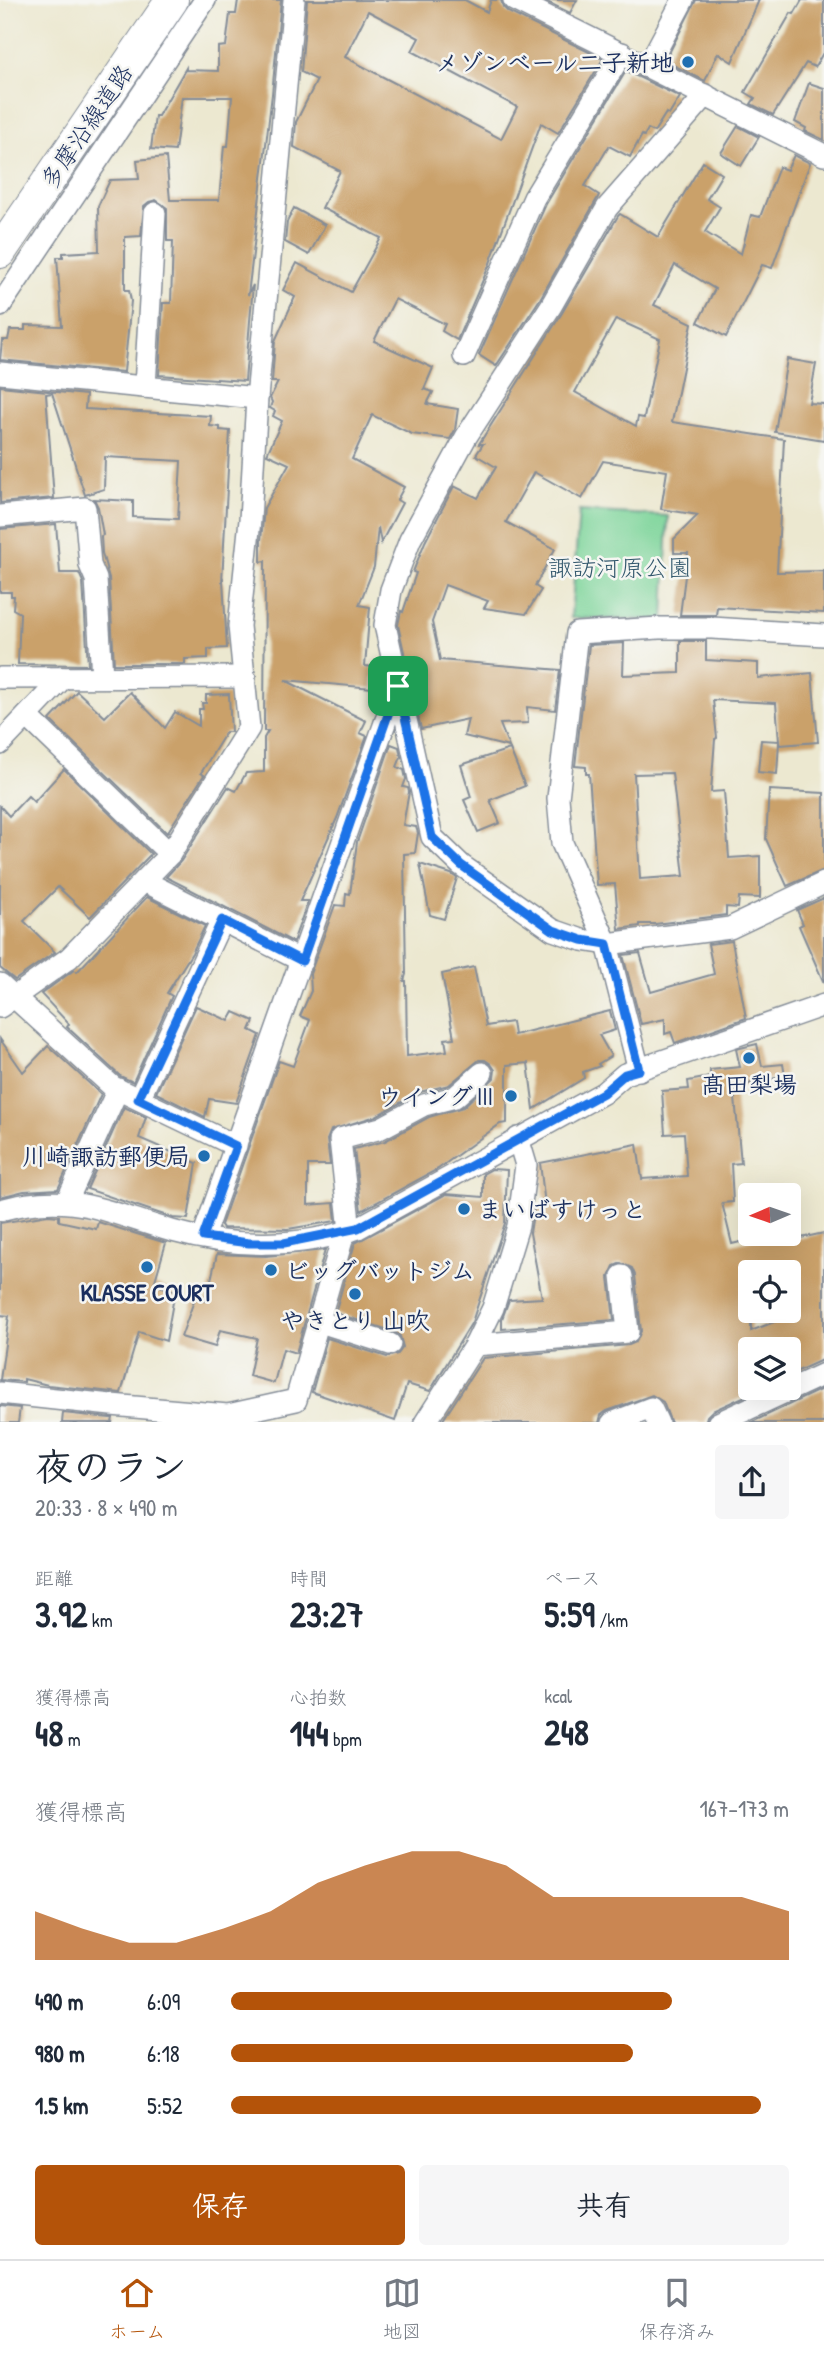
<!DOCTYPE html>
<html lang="ja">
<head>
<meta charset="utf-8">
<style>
	body { margin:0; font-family:"Patrick Hand","Klee One",sans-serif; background:#f6f6f7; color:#1f2937; height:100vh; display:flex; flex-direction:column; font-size:26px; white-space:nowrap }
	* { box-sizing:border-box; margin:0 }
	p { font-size:23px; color:#747a83 }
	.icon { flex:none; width:38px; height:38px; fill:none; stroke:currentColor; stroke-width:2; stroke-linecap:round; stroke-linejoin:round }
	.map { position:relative; height:1422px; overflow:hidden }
	.details { display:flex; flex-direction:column; background:#fff; flex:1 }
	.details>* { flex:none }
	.needle { width:46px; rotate:268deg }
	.controls { position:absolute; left:738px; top:1183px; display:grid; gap:14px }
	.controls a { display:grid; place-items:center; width:63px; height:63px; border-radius:7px; background:#fff; box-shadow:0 7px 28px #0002; font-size:35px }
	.pin { position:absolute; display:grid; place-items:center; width:60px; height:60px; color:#fff; margin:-30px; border-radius:14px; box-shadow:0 4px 10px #0006 }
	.round { display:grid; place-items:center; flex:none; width:74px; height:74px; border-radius:7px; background:#f6f6f7 }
	.summary { display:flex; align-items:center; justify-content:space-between; height:119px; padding:0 35px }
	h1 { font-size:38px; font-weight:700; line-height:52px }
	.figures { display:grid; grid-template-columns:repeat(3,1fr); gap:10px; height:119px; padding:7px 35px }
	.figures div { display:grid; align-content:center }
	.figures b { font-size:35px; font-weight:700 }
	.figures small { font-size:19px; font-weight:400 }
	.figures p { font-size:19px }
	.chart { height:196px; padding:14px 35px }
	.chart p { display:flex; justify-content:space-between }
	.chart svg { width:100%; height:126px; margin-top:7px; fill:#b45309; opacity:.7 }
	.cta { display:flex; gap:14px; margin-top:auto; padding:14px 35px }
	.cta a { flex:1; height:80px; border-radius:7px; background:#b45309; color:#fff; font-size:28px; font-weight:700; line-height:80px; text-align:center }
	.cta a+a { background:#f6f6f7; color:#1f2937 }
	ul { padding:0 35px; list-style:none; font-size:23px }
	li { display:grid; grid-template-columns:112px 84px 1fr; align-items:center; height:52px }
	li i { height:18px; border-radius:9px; background:#b45309 }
	.menu { display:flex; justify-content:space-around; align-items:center; height:98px; border-top:2px solid #e0e1e3; background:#fff; font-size:19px; color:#747a83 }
	.menu a { display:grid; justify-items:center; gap:4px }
	.menu .on { color:#b45309 }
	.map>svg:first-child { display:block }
	.green { fill:#7bd499; stroke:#4b827c; stroke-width:2 }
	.building { fill:#caa16a; fill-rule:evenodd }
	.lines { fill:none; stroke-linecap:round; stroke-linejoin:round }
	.street-casing { stroke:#848c97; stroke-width:24 }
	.primary-casing { stroke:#848c97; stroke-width:34 }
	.street { stroke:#fff; stroke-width:21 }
	.primary { stroke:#fff; stroke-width:32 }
	.route-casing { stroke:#fff; stroke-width:14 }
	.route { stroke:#1a73e8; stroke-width:9 }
	.poi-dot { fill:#1f6fb2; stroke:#f6f6f2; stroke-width:2.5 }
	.labels { text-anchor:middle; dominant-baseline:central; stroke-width:5; stroke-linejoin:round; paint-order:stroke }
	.poi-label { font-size:24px; font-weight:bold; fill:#1b2f5e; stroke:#f6f6f2; text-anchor:end }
	.street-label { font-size:24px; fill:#1b2f5e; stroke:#f6f6f2 }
	.park-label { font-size:24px; fill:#33586d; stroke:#f6f6f2 }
</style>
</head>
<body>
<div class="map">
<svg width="824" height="1423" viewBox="0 0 824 1423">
	<rect width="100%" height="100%" fill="#f6f6f2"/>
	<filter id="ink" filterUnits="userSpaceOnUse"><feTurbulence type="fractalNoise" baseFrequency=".0143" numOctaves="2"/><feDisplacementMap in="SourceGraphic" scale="14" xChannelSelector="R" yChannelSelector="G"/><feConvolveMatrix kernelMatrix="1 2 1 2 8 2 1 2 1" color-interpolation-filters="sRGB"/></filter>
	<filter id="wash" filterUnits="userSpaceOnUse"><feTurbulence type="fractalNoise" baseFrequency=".00686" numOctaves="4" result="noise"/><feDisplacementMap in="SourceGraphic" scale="28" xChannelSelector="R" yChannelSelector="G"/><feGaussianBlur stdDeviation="1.57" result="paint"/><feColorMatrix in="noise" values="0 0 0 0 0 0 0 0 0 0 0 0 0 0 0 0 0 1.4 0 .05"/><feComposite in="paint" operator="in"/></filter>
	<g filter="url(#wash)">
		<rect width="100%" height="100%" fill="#ece8d0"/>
		<polygon class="green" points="579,511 668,516 664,620 571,618"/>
		<g id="blocks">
			<g class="building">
				<polygon points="238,0 281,0 272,94 248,295 253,285 245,381 159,375 163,303 171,303 173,241 167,241 167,208 156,200 149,202 144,206 141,236 125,237 125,290 129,290 131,301 124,372 0,360 2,340 8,340 10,330 25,330 25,325 62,326 57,257 63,257 63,253 99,251 98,206 110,180 139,179 137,160 166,157 170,200 219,200 224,146 228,146 232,97 182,97 175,151 151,149 155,116 158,116 186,68 186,70 218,71 218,47 226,46 230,14 236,14"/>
				<path d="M307 0H465L487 12 491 0H501L503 7 508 12 603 59 558 133 541 123 489 266 457 340 442 331 445 324 395 299 374 341 433 368 424 389 433 392 427 404 458 409 455 430 450 439 412 434 372 415 352 459 404 487 397 500 402 503 381 543 378 527 374 567 359 605 370 607 365 666 374 667 372 688 285 680 366 721 360 733 367 736 337 818 300 901H308L293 942 166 877 181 861 228 787 236 791 246 773 264 772V738L268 731H264L265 561 261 562V541L264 508 289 464 267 454 282 421 273 416 275 411 270 408 272 402 270 398 278 382H272L275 341 295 297 283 290 297 263 351 292 381 238 322 208 340 171 294 147 296 122 317 80 301 72ZM368 11 419 38 412 51 517 107 501 139 345 57Z"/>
				<polygon points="543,0 577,0 570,13"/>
				<polygon points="696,0 759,0 732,62 718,53 705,81 665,61"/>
				<polygon points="802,0 824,0 824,51 815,67 806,63 773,115 751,104 755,98 745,92 791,13 794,14"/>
				<polygon points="626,71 680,97 669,115 666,113 654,132 648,129 644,136 642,135 630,157 609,146 585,186 599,195 597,199 540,299 496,366 479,355 546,204"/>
				<polygon points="809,83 824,88 824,140 805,131 806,128 795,122"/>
				<polygon points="738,126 759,137 741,166 721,153"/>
				<path d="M794 155 810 163 772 268 762 265 726 337 698 322 715 289 675 265 654 305 692 323 672 422 784 439 777 572 824 571V613L717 607 716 615H680L688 553H674V539L698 515 661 509 667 471 603 461 582 499 534 472 506 522 555 549 535 586 541 590 526 614 484 608 488 601 445 585 432 622 440 660 560 670 555 710 527 707 528 723 500 724 509 747 464 736 468 719 421 729 398 625 401 611 403 612 416 573 413 572 425 542 454 486 478 498 496 467 476 455 483 444H479L562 313 618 216 620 214 658 237 703 162 722 174 707 199 720 207 705 232 741 254 751 215 760 217 779 167 787 170ZM616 319 660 339 644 418 638 417 636 426 575 392Z"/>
				<polygon points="294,208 325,225 309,255 285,242 287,222"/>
				<polygon points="787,359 816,364 809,403 824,404 824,440 775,432"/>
				<polygon points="0,386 86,395 85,409 211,416 210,426 220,427 220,430 230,431 222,582 223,580 227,648 208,649 208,658 185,659 185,664 114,664 109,578 102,553 101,536 103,535 98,507 94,499 133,501 133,517 178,519 181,461 105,457 104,489 85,495 52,393 46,394 54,498 0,503"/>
				<polygon points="56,524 60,573 79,573 83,582 88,665 18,664 20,613 13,609 14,596 11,596 11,592 0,592 0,529"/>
				<path d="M680 641H706V660L758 663V678L812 673 818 742 780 745 779 742 777 774 758 772 761 740 779 741 776 703 713 700 717 738 715 739 711 792 724 791 729 858 760 856V898L739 897 738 908 726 907V915L655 924H640V926L619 929 615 884 597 885 589 774H586V767L575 766 589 645 624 643 623 675 680 673ZM672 773 684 876 640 879 634 774Z"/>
				<polygon points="77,691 105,717 130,692 165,728 175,712 199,726 199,709 203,709 202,703 206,703 206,695 229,694 231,732 226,732 201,773 204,775 167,833 50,720"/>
				<polygon points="391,744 399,747 401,757 397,767 404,770 406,779 403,787 408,788 409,792 403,825 416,827 418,833 415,853 404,854 406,974 404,981 406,981 407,1056 447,1051 445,1039 454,1038 442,974 474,967 486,1026 512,1022 514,1035 610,1011 615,1030 599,1035 611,1056 598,1064 600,1066 583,1072 584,1078 534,1109 528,1063 507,1065 507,1123 500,1124 438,1169 361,1211 354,1149 385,1141 429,1117 463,1107 494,1078 495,1070 491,1064 485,1060 479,1060 449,1085 420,1092 376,1116 331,1130 327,1140 330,1165 308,1165 308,1205 334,1203 336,1221 288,1229 223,1228 221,1225 279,1061 293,1066 310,1020 300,1016 311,991 310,974 335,905 345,906 346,893 350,894 357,842"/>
				<polygon points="510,749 525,786 490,800 500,823 478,832 464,800 471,797 461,765"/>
				<polygon points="64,769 151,854 90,917 58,887 24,921 55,952 15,980 0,968 0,806 9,816 28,796 34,802"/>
				<polygon points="769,790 824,793 824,870 787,886 766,839"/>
				<polygon points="420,864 451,874 457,878 444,919 430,915"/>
				<polygon points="147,897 205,926 192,953 167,993 172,996 133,1082 120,1076 67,1027 69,1024 41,994 74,970 77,972"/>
				<polygon points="824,898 824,983 799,926 803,924 797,910"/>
				<polygon points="732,941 746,1018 675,1043 671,1032 665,1034 665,1019 641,1024 623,955 640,953 651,992 714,974 708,944"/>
				<polygon points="196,1006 229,1021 234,1012 254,1021 250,1030 260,1035 236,1103 209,1099 205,1117 156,1093"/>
				<polygon points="0,1039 23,1072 48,1046 101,1094 58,1189 24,1191 0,1197"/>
				<path d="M757 1044 762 1066 783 1064 785 1076 734 1087 741 1163 731 1164 733 1202 722 1203 732 1244 765 1236 766 1240 794 1232 796 1239 824 1233V1359L789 1375V1349H751V1388H763L712 1411 707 1416 705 1423H671L663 1402 652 1395 607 1411 601 1415 599 1423H441L483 1358 629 1345 636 1342 641 1331 635 1275 632 1268 621 1263 614 1266 609 1277 614 1320 502 1329V1319L509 1300 542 1298 530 1233 534 1207 545 1205 540 1163 637 1144 642 1179 687 1176 684 1133 665 1134 662 1091 689 1089 688 1081 710 1077V1070L740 1067 736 1049ZM751 1272H789V1316L751 1331Z"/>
				<polygon points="124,1107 146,1117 139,1138 197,1163 188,1219 173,1218 87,1189"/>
				<polygon points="492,1169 507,1170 505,1223 472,1322 430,1391 407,1384 395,1421 312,1392 327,1338 387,1357 398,1354 403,1347 400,1336 395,1332 335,1313 355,1243 446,1194 483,1197 483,1174"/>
				<polygon points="48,1215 59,1216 59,1221 96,1229 98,1222 166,1243 154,1284 175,1291 166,1341 139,1332 121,1393 48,1385 24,1379 24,1382 0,1380 9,1316 0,1315 0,1223"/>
				<polygon points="325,1250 296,1353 283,1349 274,1383 249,1376 257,1338 220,1330 215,1347 181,1337 195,1298 206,1301 217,1254 266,1256"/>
				<polygon points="824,1388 824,1423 750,1423"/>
				<polygon points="0,1406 20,1408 18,1423 0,1423"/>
				<polygon points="63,1413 110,1418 113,1418 112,1423 62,1423"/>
			</g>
		</g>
	</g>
	<g filter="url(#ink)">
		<use href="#blocks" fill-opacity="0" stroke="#848c97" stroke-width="2"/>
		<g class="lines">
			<defs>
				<g id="street">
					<polyline points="514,0 824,155"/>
					<polyline points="648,66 683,0"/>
					<polyline points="706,95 607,208 551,306 466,437 410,540 391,590 385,625 432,837 461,865 553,930 582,940 607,944 730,928 824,883"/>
					<polyline points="0,306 205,0"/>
					<polyline points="464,356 534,198 622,53"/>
					<polyline points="0,373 257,398"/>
					<polyline points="145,387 155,213"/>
					<polyline points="0,516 85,508 90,565 96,579 102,677"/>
					<polyline points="0,678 245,677"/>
					<polyline points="27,716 170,854"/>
					<polyline points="0,744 63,678"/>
					<polyline points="144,881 302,961"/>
					<polyline points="0,984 113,1087 236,1146"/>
					<polyline points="0,1007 69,958 170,854 249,728 239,626 250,520 257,398 294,0"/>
					<polyline points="639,1070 607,944 562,843 558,798 577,633 659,628 712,628 824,635"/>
					<polyline points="139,1099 222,920"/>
					<polyline points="67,1201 118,1089"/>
					<path d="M0 1210C71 1190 106 1212 172 1231 232 1248 300 1248 358 1228L603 1093 625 1074 824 1005"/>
					<polyline points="350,1231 340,1139 381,1128 424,1105 455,1097 482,1073"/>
					<polyline points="203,1237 398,686"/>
					<polyline points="320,1322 390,1344"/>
					<polyline points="475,1345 628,1332 622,1276"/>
					<polyline points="0,1393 111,1405 228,1415 296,1400 344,1233"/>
					<polyline points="425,1423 475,1345 493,1308 518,1226 526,1165 518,1138"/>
					<polyline points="612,1423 651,1408 658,1423"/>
					<polyline points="718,1423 824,1374"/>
				</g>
				<polyline id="primary" points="0,252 172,0"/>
			</defs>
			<use href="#street" class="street-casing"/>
			<use href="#primary" class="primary-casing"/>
			<use href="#street" class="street"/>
			<use href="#primary" class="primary"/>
		</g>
	</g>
	<g class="lines" filter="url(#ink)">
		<defs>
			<polygon id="route" points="398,686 432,837 461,865 553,930 582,940 607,944 639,1070 625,1074 603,1093 358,1228 284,1243 249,1243 203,1237 236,1146 138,1099 222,920 302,961"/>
		</defs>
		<use href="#route" class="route-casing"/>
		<use href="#route" class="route"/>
	</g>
	<g class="poi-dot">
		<circle cx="688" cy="62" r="7"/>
		<circle cx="749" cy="1058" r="7"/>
		<circle cx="511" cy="1096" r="7"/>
		<circle cx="204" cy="1156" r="7"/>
		<circle cx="464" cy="1209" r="7"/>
		<circle cx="147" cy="1267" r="7"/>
		<circle cx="271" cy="1270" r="7"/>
		<circle cx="355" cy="1294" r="7"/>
	</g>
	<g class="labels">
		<g class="poi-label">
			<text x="674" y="62">メゾンベール二子新地</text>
			<text x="749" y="1084" text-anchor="middle">髙田梨場</text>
			<text x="497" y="1096">ウイングⅢ</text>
			<text x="190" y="1156">川崎諏訪郵便局</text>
			<text x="478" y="1209" text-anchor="start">まいばすけっと</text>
			<text x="285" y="1270" text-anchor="start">ビッグバットジム</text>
			<text x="147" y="1292" text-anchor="middle">KLASSE COURT</text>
			<text x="355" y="1320" text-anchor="middle">やきとり 山吹</text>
		</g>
		<g class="street-label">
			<text transform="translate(86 126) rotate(-56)">多摩沿線道路</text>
		</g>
		<g class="park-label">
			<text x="620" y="567">諏訪河原公園</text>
		</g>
	</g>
</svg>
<div class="controls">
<a><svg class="needle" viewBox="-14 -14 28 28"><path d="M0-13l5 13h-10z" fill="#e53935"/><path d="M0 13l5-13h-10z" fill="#747a83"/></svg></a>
<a><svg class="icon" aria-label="locate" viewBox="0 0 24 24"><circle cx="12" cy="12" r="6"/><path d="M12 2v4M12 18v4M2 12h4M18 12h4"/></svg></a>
<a><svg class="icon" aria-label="layers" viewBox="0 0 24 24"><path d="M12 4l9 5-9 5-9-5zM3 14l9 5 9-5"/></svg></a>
</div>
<div class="pin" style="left:398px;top:686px;background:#1e9e55"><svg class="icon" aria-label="arrive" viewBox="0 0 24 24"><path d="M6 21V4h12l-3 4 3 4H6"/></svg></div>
</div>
<section class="details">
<div class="summary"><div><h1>夜のラン</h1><p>20:33 · 8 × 490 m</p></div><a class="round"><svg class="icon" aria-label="share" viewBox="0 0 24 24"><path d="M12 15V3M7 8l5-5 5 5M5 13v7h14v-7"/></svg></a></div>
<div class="figures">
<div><p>距離</p><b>3.92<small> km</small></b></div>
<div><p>時間</p><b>23:27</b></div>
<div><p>ペース</p><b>5:59<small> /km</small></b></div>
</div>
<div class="figures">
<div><p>獲得標高</p><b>48<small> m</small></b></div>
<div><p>心拍数</p><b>144<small> bpm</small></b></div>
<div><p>kcal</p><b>248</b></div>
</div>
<div class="chart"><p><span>獲得標高</span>167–173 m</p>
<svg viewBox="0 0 160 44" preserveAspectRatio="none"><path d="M0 44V27L10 33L20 38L30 38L40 33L50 27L60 17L70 11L80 6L90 6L100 11L110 22L120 22L130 22L140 22L150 22L160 27V44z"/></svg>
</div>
<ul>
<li><b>490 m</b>6:09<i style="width:79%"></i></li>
<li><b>980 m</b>6:18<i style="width:72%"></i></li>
<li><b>1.5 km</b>5:52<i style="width:95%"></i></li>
</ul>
<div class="cta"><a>保存</a><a>共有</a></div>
</section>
<nav class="menu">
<a class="on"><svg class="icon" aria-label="home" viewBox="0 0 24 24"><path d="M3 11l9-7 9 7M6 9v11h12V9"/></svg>ホーム</a>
<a><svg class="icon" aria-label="map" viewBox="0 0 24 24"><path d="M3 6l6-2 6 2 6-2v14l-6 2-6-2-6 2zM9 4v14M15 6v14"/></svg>地図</a>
<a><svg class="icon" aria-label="saved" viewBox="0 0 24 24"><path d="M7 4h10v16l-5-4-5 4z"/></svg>保存済み</a>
</nav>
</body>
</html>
